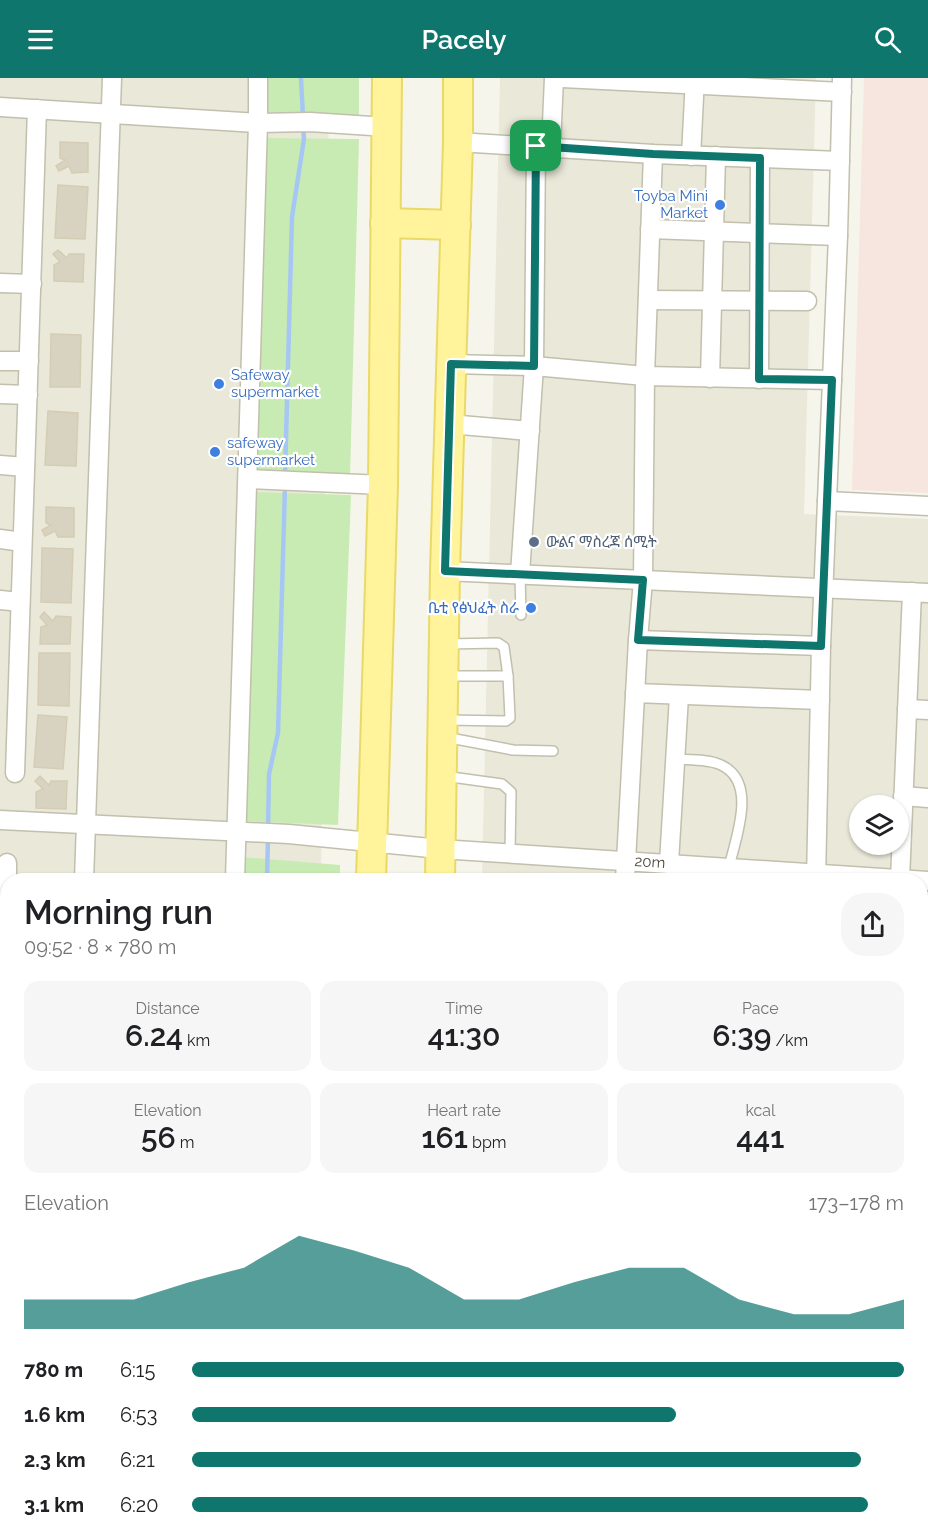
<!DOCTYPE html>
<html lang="en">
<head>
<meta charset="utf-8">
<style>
	body { margin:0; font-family:Raleway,"Noto Sans Ethiopic",sans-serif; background:#f6f6f6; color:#202124; height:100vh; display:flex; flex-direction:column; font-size:22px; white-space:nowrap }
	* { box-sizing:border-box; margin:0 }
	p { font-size:20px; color:#757577 }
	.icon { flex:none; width:33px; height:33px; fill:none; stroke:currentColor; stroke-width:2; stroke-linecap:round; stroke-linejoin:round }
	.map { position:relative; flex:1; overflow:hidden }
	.drawer { position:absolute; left:0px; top:795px; width:928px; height:666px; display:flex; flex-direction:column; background:#fff; border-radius:24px 24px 0 0; box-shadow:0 2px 4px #0004 }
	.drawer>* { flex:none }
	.fabs { position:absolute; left:849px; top:717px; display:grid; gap:12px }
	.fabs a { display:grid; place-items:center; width:60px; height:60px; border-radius:50%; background:#fff; box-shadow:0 2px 4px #0004; font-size:30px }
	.pin { position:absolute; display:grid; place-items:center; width:51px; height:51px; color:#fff; margin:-26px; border-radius:12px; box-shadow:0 3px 9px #0006 }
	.round { display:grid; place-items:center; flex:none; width:63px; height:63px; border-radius:24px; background:#f6f6f6 }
	.overview { display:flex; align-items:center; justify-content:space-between; height:102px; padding:0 24px }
	h1 { font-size:33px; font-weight:600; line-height:45px }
	.stats { display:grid; grid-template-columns:repeat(3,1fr); gap:9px; height:102px; padding:6px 24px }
	.stats div { display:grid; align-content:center; border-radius:15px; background:#f6f6f6; text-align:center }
	.stats b { font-size:30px; font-weight:600 }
	.stats small { font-size:16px; font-weight:400 }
	.stats p { font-size:16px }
	.chart { height:168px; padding:12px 24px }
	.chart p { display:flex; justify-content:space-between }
	.chart svg { width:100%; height:108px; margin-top:6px; fill:#0f766e; opacity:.7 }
	ul { padding:0 24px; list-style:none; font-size:20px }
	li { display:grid; grid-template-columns:96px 72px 1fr; align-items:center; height:45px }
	li i { height:15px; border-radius:8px; background:#0f766e }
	header { display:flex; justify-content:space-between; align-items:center; height:78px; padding:0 24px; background:#0f766e; color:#fff; font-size:27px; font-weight:600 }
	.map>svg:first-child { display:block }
	.residential { fill:#eae8d9; fill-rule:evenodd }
	.medical { fill:#f7e6df }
	.green { fill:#c8ebb3 }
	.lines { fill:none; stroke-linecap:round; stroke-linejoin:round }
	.stream { stroke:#a6c7f4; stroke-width:4.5 }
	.building { fill:#d8d3c0; stroke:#d4cdb3; stroke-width:1.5 }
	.lane-casing { stroke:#c2bfad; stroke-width:12 }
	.street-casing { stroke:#c2bfad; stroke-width:21 }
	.primary-casing { stroke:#ead966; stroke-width:32 }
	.lane { stroke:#fff; stroke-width:9 }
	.street { stroke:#fff; stroke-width:18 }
	.primary { stroke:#fff49b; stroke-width:28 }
	.route-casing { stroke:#fff; stroke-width:12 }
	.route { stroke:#0f766e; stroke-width:8 }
	.shop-dot { fill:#3f7fe0; stroke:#fff; stroke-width:2 }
	.service-dot { fill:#5c6f8a; stroke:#fff; stroke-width:2 }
	.labels { text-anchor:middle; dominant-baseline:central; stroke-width:4.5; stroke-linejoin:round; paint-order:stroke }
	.shop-label { font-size:15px; fill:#366cbe; stroke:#fff; text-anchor:end }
	.service-label { font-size:15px; fill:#4e5e75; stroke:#fff; text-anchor:start }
	.street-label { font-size:15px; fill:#4b4738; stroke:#fff }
</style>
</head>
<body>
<header><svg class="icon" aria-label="menu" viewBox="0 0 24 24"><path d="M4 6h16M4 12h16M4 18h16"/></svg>Pacely<svg class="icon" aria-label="search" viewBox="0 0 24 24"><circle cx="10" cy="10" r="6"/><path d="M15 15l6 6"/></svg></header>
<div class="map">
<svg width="928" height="1461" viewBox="0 0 928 1461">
	<rect width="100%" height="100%" fill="#f6f5eb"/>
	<g class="residential">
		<polygon points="0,0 329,0 321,802 8,802 8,1454 315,1454 315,1461 0,1461"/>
		<path d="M500 0H816L804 436 928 441V1461H464V1454H921V802H482ZM860 728H898V766H860Z"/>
	</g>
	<polygon class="medical" points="864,0 928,0 928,415 852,412"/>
	<g class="green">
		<polygon points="268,0 359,0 359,38 267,34"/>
		<polygon points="266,60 359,61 350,400 257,396"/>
		<polygon points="252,414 351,417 338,747 241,743"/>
		<polygon points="240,779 340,787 340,802 240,802"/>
		<rect x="224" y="1454" width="95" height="7"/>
	</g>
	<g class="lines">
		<g class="stream">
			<polyline points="301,0 303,39"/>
			<polyline points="285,398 292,139 304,61 303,48"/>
			<polyline points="268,751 269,696 278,655 285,407"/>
			<polyline points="267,802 268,759"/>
			<polyline points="277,1461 279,1459 279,1454"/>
		</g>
	</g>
	<g class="building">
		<polygon points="60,64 88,65 88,94 72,95 69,88 59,93 56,88 65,82 60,80"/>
		<polygon points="58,107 88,109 85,161 55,160"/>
		<polygon points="58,172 67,180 69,176 84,176 83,204 54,203 54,187 60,184 53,176"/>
		<polygon points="51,256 81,257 80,309 50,309"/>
		<polygon points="48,333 78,335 76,388 45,387"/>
		<polygon points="46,429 74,430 74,459 58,459 55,453 45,458 42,452 51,447 46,445"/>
		<polygon points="42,470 73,471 71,525 41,524"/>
		<polygon points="44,534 53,543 56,538 71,539 70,566 40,566 41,549 47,547 40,539"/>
		<polygon points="39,575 70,575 69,628 38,627"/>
		<polygon points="38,637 67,639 63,691 34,689"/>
		<polygon points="40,698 49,707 51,703 67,703 66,731 36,730 36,714 43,711 35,703"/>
	</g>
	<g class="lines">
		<defs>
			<g id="lane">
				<polyline points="520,496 521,537"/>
				<polyline points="446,566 498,565 504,569 508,598 510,640 506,643 446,642"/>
				<polyline points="446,598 508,598"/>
				<polyline points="445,659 513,672 553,673"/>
				<path d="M675 681C689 682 709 681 721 687 758 704 736 759 729 789"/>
				<polyline points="444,698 502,706 511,714 510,775"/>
			</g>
			<g id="street">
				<polyline points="562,0 842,14"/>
				<polyline points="0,29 258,45 310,44 387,49"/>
				<polyline points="458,64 653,76 840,83"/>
				<polyline points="551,68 554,0"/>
				<polyline points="691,78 695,0"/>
				<polyline points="650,151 838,158"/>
				<polyline points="0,205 32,206"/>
				<polyline points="648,222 807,223"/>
				<polyline points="0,283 29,283"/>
				<polyline points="451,286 534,288 645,298 832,302"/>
				<polyline points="710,300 716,78"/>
				<polyline points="759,301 760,80"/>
				<polyline points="0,316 28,317"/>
				<polyline points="449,346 530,353"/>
				<polyline points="0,387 25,389"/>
				<polyline points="248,401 383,407"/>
				<polyline points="827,423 928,428"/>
				<polyline points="0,461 22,464"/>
				<polyline points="445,493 928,515"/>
				<polyline points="520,496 534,288 536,68"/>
				<polyline points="0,522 20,524"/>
				<polyline points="638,562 821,568"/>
				<polyline points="635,615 820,622"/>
				<polyline points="907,631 928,632"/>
				<polyline points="15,695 37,31"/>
				<polyline points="903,718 928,720"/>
				<polyline points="0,742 289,756 440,771 928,803"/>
				<polyline points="7,785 8,940"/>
				<polyline points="669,785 679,618"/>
				<polyline points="84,802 112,0"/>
				<polyline points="235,802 258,45 258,0"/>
				<polyline points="625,802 638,562 643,502 645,298 653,76"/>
				<polyline points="816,802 821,568 838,158 842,0"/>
				<polyline points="900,802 912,514"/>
				<polyline points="921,954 928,954"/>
				<polyline points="0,1011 8,992"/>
				<polyline points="921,1093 928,1093"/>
				<polyline points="0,1105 8,1106"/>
				<polyline points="921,1169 928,1169"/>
				<polyline points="0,1179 8,1180"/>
				<polyline points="921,1246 928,1247"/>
				<polyline points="0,1253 8,1254"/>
				<polyline points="0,1334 8,1335"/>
				<polyline points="921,1360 928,1361"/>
				<polyline points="0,1414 8,1415"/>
				<polyline points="921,1435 928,1435"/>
				<polyline points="63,1461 63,1454"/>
				<polyline points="220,1461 221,1454"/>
				<polyline points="502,1461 502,1454"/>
				<polyline points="595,1461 596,1454"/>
				<polyline points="782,1461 783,1454"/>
				<polyline points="866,1461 866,1454"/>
			</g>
			<g id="primary">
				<polyline points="385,145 456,147"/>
				<polyline points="371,802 383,407 387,0"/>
				<polyline points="440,802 445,493 458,64 458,0"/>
				<polyline points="355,1461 356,1454"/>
				<polyline points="424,1461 425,1454"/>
			</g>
		</defs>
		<use href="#lane" class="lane-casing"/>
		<use href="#street" class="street-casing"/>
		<use href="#primary" class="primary-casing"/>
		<use href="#lane" class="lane"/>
		<use href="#street" class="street"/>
		<use href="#primary" class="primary"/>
	</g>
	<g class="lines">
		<defs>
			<polygon id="route" points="536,68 653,76 760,80 759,301 832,302 821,568 638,562 643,502 445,493 451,286 534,288"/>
		</defs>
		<use href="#route" class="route-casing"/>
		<use href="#route" class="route"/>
	</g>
	<g class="shop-dot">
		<circle cx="720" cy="127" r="6"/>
		<circle cx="219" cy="306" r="6"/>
		<circle cx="215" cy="374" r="6"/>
		<circle cx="531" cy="530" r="6"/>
	</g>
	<circle class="service-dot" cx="534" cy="464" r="6"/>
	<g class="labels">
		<g class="shop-label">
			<text x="708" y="118">Toyba Mini<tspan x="708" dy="17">Market</tspan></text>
			<text x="231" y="297" text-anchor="start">Safeway<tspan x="231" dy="17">supermarket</tspan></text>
			<text x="227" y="365" text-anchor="start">safeway<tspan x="227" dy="17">supermarket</tspan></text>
			<text x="519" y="530">ቤቲ የፅህፈት ስራ</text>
		</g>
		<g class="service-label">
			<text x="546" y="464">ውልና ማስረጃ ሰሚት</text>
		</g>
		<g class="street-label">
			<text transform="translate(650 784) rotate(4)">20m</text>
		</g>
	</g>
</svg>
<div class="fabs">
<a><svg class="icon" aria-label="layers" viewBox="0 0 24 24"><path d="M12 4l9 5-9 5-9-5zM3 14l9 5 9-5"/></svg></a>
</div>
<div class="pin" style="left:536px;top:68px;background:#1e9e55"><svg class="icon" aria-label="arrive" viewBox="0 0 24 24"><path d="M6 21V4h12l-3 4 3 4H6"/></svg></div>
<section class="drawer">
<div class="overview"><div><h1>Morning run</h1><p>09:52 · 8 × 780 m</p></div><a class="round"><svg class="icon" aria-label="share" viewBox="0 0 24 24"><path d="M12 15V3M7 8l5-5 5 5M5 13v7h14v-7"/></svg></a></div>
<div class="stats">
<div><p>Distance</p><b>6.24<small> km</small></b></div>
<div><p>Time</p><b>41:30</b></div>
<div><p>Pace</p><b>6:39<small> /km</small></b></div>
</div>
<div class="stats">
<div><p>Elevation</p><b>56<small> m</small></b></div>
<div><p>Heart rate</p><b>161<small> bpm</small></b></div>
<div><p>kcal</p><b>441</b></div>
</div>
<div class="chart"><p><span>Elevation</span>173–178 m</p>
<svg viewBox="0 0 160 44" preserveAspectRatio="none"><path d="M0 44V32L10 32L20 32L30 25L40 19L50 6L60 12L70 19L80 32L90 32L100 25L110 19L120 19L130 32L140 38L150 38L160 32V44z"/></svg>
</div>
<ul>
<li><b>780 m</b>6:15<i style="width:100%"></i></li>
<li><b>1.6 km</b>6:53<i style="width:68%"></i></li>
<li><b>2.3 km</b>6:21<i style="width:94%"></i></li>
<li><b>3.1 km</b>6:20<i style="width:95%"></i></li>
</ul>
</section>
</div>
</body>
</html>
